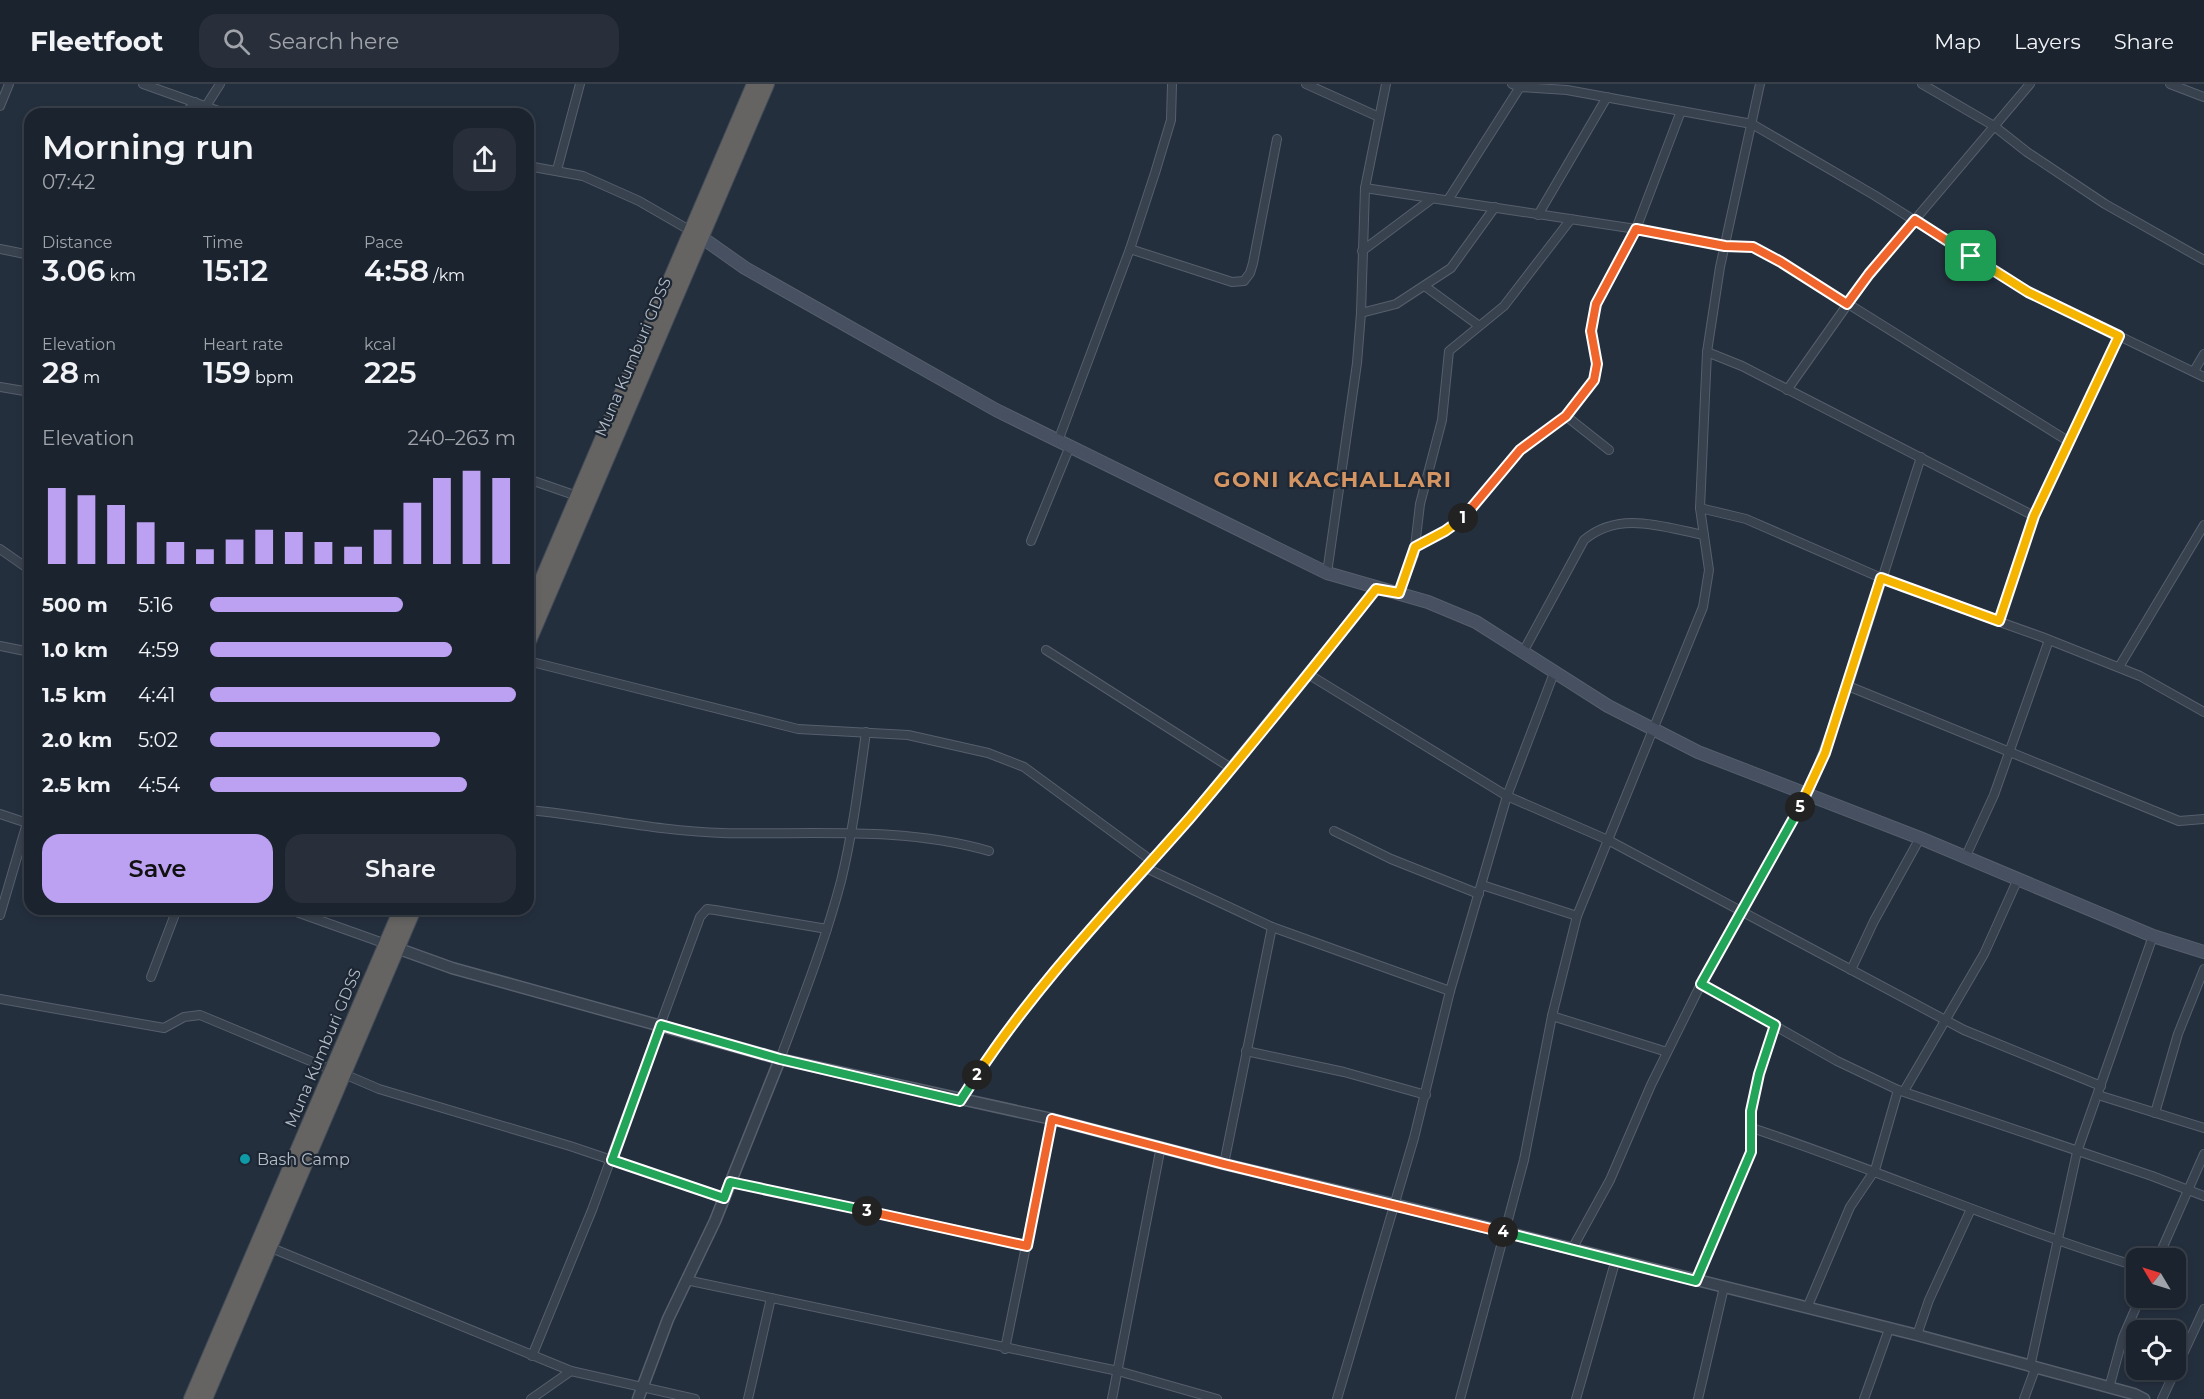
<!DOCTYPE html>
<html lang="en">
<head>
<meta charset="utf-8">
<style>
	body { margin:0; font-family:Montserrat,sans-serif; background:#282f3a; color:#f1f3f6; height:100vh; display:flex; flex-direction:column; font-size:22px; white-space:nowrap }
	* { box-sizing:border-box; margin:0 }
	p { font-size:20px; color:#a0a4aa }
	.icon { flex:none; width:33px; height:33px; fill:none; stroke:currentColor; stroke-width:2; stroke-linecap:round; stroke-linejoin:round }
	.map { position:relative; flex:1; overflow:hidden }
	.drawer { position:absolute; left:24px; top:24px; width:510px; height:807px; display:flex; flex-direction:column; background:#1b232e; border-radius:18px; box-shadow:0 3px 9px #0003,0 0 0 2px #39404a }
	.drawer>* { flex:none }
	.needle { width:39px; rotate:308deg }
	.tools { position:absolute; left:2126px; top:1164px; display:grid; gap:12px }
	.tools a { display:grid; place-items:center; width:60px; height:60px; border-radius:12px; background:#1b232e; box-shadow:0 3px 9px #0003,0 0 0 2px #39404a; font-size:30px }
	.pin { position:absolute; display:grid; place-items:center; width:51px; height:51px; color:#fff; margin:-26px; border-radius:12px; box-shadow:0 3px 9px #0006 }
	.km { position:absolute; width:30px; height:30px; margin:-15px; border-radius:50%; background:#222; color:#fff; font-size:16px; line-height:30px; text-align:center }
	.round { display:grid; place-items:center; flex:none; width:63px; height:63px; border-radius:18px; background:#282f3a }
	.summary { display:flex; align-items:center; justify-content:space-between; height:102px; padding:0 18px }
	h1 { font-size:33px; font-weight:600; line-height:45px }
	.figures { display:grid; grid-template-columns:repeat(3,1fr); gap:9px; height:102px; padding:6px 18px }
	.figures div { display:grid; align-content:center }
	.figures b { font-size:30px; font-weight:600 }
	.figures small { font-size:16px; font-weight:400 }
	.figures p { font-size:16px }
	.chart { height:168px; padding:12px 18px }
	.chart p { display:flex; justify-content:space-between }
	.chart svg { width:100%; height:108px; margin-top:6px; stroke:#bca0f2; stroke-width:6 }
	.button { display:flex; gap:12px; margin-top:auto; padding:12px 18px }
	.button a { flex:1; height:69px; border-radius:18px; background:#bca0f2; color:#111; font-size:24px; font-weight:600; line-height:69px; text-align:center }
	.button a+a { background:#282f3a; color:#f1f3f6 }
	ul { padding:0 18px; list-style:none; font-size:20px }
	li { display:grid; grid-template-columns:96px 72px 1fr; align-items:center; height:45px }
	li i { height:15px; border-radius:8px; background:#bca0f2 }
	header { display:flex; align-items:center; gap:36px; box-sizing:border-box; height:84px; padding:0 30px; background:#1b232e; border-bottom:2px solid #39404a }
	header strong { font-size:28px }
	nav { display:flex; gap:33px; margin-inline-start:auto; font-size:21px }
	.search { width:420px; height:54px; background:#282f3a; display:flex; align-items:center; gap:15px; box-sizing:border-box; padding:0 21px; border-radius:18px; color:#a0a4aa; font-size:22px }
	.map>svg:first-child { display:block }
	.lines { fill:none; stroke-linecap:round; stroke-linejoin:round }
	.minor-casing { stroke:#565f6c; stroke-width:10 }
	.tertiary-casing { stroke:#565f6c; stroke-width:13 }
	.secondary-casing { stroke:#565f6c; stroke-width:14 }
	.trunk-casing { stroke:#434c59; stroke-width:16 }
	.minor { stroke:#38414e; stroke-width:8 }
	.tertiary { stroke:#38414e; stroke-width:10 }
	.secondary { stroke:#465061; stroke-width:12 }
	.trunk { stroke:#656462; stroke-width:14 }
	.split-1-casing { stroke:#fff; stroke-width:12 }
	.split-2-casing { stroke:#fff; stroke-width:12 }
	.split-3-casing { stroke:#fff; stroke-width:12 }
	.split-4-casing { stroke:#fff; stroke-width:12 }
	.split-5-casing { stroke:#fff; stroke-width:12 }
	.split-6-casing { stroke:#fff; stroke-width:12 }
	.split-1 { stroke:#f0652b; stroke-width:8 }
	.split-2 { stroke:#f5b400; stroke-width:8 }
	.split-3 { stroke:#22a559; stroke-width:8 }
	.split-4 { stroke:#f0652b; stroke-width:8 }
	.split-5 { stroke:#22a559; stroke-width:8 }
	.split-6 { stroke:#f5b400; stroke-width:8 }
	.culture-dot { fill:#0f9aa8; stroke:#1d2633; stroke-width:2 }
	.labels { text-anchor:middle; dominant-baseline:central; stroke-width:4.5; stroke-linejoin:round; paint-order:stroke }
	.street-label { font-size:16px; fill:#b4bcc9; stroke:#1d2633 }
	.poi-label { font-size:16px; fill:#b4bcc9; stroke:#1d2633; text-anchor:start }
	.district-label { font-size:22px; font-weight:bold; letter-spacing:1.5px; fill:#d59563; stroke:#1d2633 }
</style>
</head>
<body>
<header>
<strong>Fleetfoot</strong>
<div class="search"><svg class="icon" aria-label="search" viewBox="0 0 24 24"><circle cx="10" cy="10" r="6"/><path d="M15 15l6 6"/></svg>Search here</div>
<nav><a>Map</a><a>Layers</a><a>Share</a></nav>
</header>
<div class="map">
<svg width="2204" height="1315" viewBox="0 0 2204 1315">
	<rect width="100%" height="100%" fill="#242f3e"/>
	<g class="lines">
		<defs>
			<g id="minor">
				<polyline points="143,0 227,30"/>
				<polyline points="1306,0 1379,33"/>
				<polyline points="1512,0 1520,3 1567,6 1752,40 1874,111 2028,208 2204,293"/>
				<polyline points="1922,0 1994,42 2027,68 2105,120 2204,176"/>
				<polyline points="2170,0 2204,13"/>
				<polyline points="0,22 9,0"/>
				<polyline points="206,22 220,0"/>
				<polyline points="185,30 195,18"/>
				<polyline points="528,82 583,92 639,117 691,147"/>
				<polyline points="557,86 580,0"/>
				<polyline points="1365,104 1636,145 1725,162 1753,163 1781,178 2068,357"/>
				<polyline points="1448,116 1520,3"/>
				<polyline points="1538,131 1607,13"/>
				<polyline points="0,165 30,171"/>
				<polyline points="1130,165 1232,198 1244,197 1250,189 1253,179 1277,55"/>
				<polyline points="1362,167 1433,114"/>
				<polyline points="1426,203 1478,241"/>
				<polyline points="1361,229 1396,220 1451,184 1495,123"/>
				<polyline points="1707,268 1742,282 2034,432"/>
				<polyline points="2194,287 2204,270"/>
				<polyline points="0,303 30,308"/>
				<polyline points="1787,306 1869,190 2030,0"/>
				<polyline points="1566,332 1609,366"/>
				<polyline points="1058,357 1130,165 1155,89 1171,36 1172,0"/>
				<polyline points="528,395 577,412"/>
				<polyline points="1700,424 1746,435 1902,503 2042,553 2140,592 2204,628"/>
				<polyline points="1031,457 1070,362"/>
				<polyline points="1415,463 1445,447 1465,432 1520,366 1566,332 1594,296 1597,280 1591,247 1596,221 1636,145 1681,27"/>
				<polyline points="0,465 30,486"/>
				<polyline points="1327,489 1357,279 1361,229 1365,104 1386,0"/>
				<polyline points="1399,509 1414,471 1420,420 1442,336 1449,267 1504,222 1571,135"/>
				<polyline points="1999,537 2034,432 2119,252"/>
				<polyline points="0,562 30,568"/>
				<polyline points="1046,566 1231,684"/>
				<path d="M1523 568 1584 456C1619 426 1663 443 1704 451"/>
				<polyline points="528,577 798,645 908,651 988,669 1024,683 1152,777"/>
				<polyline points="2119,583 2204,441"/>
				<polyline points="1308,590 1507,712 1608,756 1964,946 2101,1002"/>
				<polyline points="1848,602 2179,737 2204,735"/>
				<path d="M528 726C593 732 656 747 722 749 811 751 902 742 989 767"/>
				<polyline points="0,730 30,740"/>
				<polyline points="1334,747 1391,775 1479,810"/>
				<polyline points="1965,774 1994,711 2049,556"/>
				<polyline points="1146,784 1272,843 1450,907"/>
				<polyline points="1482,801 1577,832"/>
				<polyline points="288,825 386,860"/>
				<polyline points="0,831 27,739 27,695 30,683"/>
				<polyline points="1851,886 1874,837 1920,754"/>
				<polyline points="151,893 177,825"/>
				<polyline points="1701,900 1837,977 1898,1006 2152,1092 2204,1112"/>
				<polyline points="0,915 164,944 184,933 200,931 332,986"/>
				<polyline points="1552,932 1667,968"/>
				<polyline points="1246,967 1344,988 1426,1011"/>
				<path d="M780 975C802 916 825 858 841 797 853 748 859 698 866 648"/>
				<polyline points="344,990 379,1005 570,1062 724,1114"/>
				<polyline points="1904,1007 1984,870 2017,797"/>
				<polyline points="2098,1011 2204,1044"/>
				<polyline points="960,1017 999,957 1048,895 1190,733 1376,505"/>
				<polyline points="2155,1029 2178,950 2204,885"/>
				<path d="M1752 1044C1881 1087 2006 1142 2136 1182"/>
				<polyline points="1224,1080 1272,843"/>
				<polyline points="731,1098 1027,1162"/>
				<polyline points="269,1163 571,1287 695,1315"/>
				<polyline points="1572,1165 1610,1096 1651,1001 1701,900 1808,709 1848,602 1921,373"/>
				<polyline points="2158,1174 2204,1070"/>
				<polyline points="686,1196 1118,1287 1217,1315"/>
				<polyline points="1696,1197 1751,1068 1751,1027 1759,990 1775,941"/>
				<polyline points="1807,1224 1850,1123 1875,1086 1898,1006"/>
				<polyline points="1917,1251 1929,1216 1971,1125"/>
				<polyline points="1005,1265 1052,1035"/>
				<polyline points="532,1272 592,1126 700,833 707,825 715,826 827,845"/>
				<polyline points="2030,1283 2077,1068 2153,852"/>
				<polyline points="2109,1304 2123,1253 2140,1214"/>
				<polyline points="531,1315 571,1287"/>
				<polyline points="748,1315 771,1214"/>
				<polyline points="1112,1315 1161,1062"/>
				<polyline points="1337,1315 1414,1054 1450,907 1507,712 1554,589"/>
				<polyline points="1460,1315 1524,1076 1552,932 1577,832 1703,523 1709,486 1700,424 1707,268 1720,183 1760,0"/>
				<polyline points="1576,1315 1616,1175"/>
				<polyline points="1698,1315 1724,1203"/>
				<polyline points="1864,1315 1889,1245"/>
				<polyline points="2024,1315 2035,1285"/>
				<polyline points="2162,1315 2204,1225"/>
			</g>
			<g id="tertiary">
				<polyline points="391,862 452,884 780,975 1052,1035 1224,1080 1393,1120 1917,1251 2134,1310 2144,1315"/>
				<polyline points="638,1315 668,1235 715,1137 780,975"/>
			</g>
			<polyline id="secondary" points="694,148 745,184 996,326 1327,489 1428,518 1476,538 1608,622 1698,668 1920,754 2153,852 2204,868"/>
			<g id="trunk">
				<polyline points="528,528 754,0"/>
				<polyline points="528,559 767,0"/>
				<polyline points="191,1315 401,825"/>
				<polyline points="205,1315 414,825"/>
			</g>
		</defs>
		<use href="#minor" class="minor-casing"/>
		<use href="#tertiary" class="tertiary-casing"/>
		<use href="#secondary" class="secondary-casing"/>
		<use href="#trunk" class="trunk-casing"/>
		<use href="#minor" class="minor"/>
		<use href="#tertiary" class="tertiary"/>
		<use href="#secondary" class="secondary"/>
		<use href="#trunk" class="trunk"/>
	</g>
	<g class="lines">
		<defs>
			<polyline id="split-1" points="1463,434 1520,366 1566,332 1594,296 1597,280 1591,247 1596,220 1636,145 1725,162 1753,163 1781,178 1847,220 1869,190 1915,136 1971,172"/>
			<path id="split-2" d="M977 991C1038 898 1116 818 1189 735 1253 660 1315 582 1376 505L1399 509 1415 463 1445 447 1463 434"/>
			<polyline id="split-3" points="867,1127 730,1098 724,1114 612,1076 661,941 780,975 960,1017 977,991"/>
			<polyline id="split-4" points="867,1127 1027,1162 1052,1035 1224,1080 1503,1148"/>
			<polyline id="split-5" points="1503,1148 1696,1197 1751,1068 1751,1027 1759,990 1775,941 1701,900 1800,723"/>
			<polyline id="split-6" points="1800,723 1825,669 1881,494 1999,537 2034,432 2119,252 2028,208 1971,172"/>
		</defs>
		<use href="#split-1" class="split-1-casing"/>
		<use href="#split-2" class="split-2-casing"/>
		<use href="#split-3" class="split-3-casing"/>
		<use href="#split-4" class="split-4-casing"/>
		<use href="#split-5" class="split-5-casing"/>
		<use href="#split-6" class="split-6-casing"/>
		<use href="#split-1" class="split-1"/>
		<use href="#split-2" class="split-2"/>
		<use href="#split-3" class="split-3"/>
		<use href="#split-4" class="split-4"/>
		<use href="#split-5" class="split-5"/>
		<use href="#split-6" class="split-6"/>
	</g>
	<circle class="culture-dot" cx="245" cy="1075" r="6"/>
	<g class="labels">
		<g class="street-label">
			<text transform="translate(633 273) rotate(-67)">Muna Kumburi GDSS</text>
			<text transform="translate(323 964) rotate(-67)">Muna Kumburi GDSS</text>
		</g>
		<g class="poi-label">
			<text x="257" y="1075">Bash Camp</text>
		</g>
		<g class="district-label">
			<text x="1333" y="395">GONI KACHALLARI</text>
		</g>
	</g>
</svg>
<div class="tools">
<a><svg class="needle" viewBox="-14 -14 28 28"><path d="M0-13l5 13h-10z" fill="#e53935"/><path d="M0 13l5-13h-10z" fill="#a0a4aa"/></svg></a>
<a><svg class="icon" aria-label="locate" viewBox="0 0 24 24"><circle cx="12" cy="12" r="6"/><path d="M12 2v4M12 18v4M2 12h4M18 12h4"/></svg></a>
</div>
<div class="pin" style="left:1971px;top:172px;background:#1e9e55"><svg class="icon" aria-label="arrive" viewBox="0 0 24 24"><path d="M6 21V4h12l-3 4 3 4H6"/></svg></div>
<b class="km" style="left:1463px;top:434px">1</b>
<b class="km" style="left:977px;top:991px">2</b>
<b class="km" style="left:867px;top:1127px">3</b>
<b class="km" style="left:1503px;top:1148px">4</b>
<b class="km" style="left:1800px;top:723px">5</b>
<section class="drawer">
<div class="summary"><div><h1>Morning run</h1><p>07:42</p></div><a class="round"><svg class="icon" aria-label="share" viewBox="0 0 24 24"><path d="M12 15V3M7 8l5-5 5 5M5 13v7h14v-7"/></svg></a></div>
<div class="figures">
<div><p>Distance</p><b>3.06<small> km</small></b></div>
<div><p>Time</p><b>15:12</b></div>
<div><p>Pace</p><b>4:58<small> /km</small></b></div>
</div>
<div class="figures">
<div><p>Elevation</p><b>28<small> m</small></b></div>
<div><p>Heart rate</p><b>159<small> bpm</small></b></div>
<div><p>kcal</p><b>225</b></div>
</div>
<div class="chart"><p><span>Elevation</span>240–263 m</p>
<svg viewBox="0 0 160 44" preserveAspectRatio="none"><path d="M5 44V13M15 44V16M25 44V20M35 44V27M45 44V35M55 44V38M65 44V34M75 44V30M85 44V31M95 44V35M105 44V37M115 44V30M125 44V19M135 44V9M145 44V6M155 44V9"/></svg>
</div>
<ul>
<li><b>500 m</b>5:16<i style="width:63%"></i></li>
<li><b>1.0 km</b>4:59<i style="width:79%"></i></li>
<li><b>1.5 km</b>4:41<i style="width:100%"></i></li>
<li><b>2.0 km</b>5:02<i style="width:75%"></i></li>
<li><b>2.5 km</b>4:54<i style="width:84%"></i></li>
</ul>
<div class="button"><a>Save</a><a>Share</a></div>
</section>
</div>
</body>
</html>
